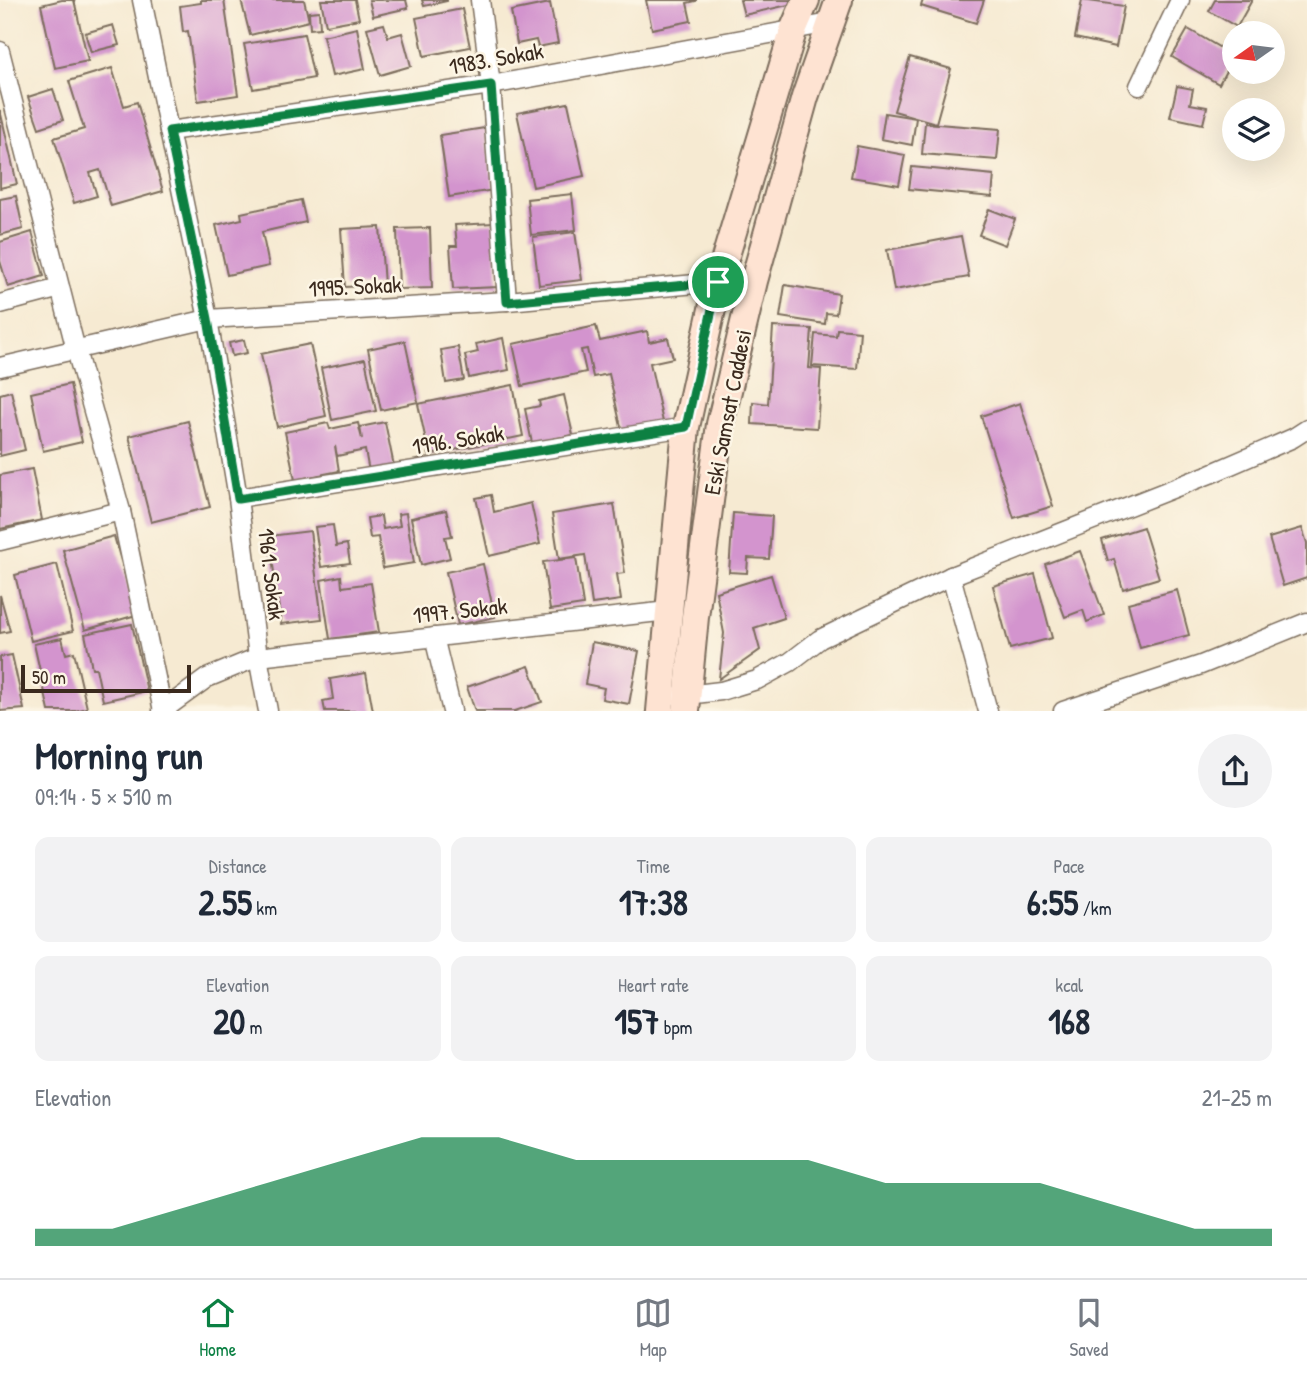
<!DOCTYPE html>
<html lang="en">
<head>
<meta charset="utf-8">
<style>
	body { margin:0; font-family:"Patrick Hand",sans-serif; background:#f2f2f3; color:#1f2937; height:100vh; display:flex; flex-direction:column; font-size:26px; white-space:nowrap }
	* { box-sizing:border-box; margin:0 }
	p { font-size:23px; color:#747a83 }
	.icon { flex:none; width:38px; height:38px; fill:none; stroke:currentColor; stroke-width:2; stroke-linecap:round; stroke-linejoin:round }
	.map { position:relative; height:711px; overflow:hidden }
	.side { display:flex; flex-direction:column; background:#fff; flex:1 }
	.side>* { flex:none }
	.needle { width:46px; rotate:256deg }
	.controls { position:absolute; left:1222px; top:21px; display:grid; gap:14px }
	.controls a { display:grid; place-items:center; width:63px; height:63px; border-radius:50%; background:#fff; box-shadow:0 7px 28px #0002; font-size:35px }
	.scale { position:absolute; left:21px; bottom:18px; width:170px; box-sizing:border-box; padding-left:7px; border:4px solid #3b2a1e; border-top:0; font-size:19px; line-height:24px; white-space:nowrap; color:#3b2a1e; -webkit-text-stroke:5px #fcf5e5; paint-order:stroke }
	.pin { position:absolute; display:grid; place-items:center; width:60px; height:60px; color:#fff; margin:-30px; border:4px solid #fff; border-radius:50%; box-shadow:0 2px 7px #0007 }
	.round { display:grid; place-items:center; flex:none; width:74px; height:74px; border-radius:37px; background:#f2f2f3 }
	.headline { display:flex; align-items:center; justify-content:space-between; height:119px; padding:0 35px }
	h1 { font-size:38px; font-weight:800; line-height:52px }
	.metrics { display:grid; grid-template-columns:repeat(3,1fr); gap:10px; height:119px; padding:7px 35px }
	.metrics div { display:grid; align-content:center; border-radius:14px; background:#f2f2f3; text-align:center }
	.metrics b { font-size:35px; font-weight:800 }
	.metrics small { font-size:19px; font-weight:400 }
	.metrics p { font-size:19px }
	.chart { height:196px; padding:14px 35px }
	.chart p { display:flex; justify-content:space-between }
	.chart svg { width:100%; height:126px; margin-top:7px; fill:#0b8043; opacity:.7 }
	.menu { display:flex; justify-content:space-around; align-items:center; height:98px; border-top:2px solid #e0e1e3; background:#fff; font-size:19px; color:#747a83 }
	.menu a { display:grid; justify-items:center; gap:4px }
	.menu .current { color:#0b8043 }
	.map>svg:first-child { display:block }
	.building { fill:#d394ce }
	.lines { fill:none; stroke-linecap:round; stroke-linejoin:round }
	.street-casing { stroke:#7c6d5d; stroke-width:21 }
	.secondary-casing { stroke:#7c6d5d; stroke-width:30 }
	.street { stroke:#fff; stroke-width:18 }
	.secondary { stroke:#fee3d2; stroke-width:26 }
	.route-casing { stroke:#fff; stroke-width:14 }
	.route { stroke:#0b8043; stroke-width:9 }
	.labels { text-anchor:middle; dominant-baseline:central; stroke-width:5; stroke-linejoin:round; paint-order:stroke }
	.street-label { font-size:23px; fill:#3b2a1e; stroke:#fcf5e5 }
</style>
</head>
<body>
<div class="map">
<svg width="1307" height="711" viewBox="0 0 1307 711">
	<rect width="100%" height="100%" fill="#fcf5e5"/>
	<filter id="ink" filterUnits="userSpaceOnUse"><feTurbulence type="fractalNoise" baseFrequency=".0143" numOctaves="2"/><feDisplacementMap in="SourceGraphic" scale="14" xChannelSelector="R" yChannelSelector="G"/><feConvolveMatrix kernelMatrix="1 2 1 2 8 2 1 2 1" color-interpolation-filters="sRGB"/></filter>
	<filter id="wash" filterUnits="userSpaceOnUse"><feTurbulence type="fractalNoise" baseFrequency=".00686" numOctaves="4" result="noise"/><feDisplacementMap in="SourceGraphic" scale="28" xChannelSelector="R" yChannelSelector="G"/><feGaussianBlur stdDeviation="1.57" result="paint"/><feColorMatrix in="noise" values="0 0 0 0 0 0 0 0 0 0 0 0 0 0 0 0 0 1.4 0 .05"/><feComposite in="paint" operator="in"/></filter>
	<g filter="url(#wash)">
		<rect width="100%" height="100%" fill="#f6ead2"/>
		<g id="blocks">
			<g class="building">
				<polygon points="62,0 74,0 88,61 55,68 41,5"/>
				<polygon points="201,0 224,0 238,95 198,101 188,31 183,32 180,6 201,3"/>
				<polygon points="241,0 304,0 309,21 250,35"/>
				<polygon points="321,0 355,0 359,19 326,25"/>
				<polygon points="369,0 406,0 408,8 373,16"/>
				<polygon points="422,0 447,0 447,1 424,6"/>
				<polygon points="646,0 696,0 696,1 687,3 691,21 652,29"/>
				<polygon points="740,0 806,0 806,1 744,15"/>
				<polygon points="923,0 984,0 976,23 921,6"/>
				<polygon points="1082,0 1124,6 1116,47 1075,38"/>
				<polygon points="1215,0 1252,0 1237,27 1209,11"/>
				<polygon points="550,3 558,43 538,47 536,40 517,44 511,11"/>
				<polygon points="462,9 470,47 424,56 416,18"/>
				<polygon points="319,11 320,28 310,29 309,12"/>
				<polygon points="384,24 388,37 402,33 411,66 380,75 367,28"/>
				<polygon points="113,25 119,45 91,52 85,33"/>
				<polygon points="357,28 365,69 332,76 323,36"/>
				<polygon points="1188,29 1234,56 1219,84 1172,57"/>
				<polygon points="304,34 314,78 253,89 244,44"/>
				<polygon points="910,57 951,69 936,123 894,111"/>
				<polygon points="112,68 124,106 137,102 163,191 111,206 100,170 90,173 97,196 74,203 54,138 84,129 69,81"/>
				<polygon points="1177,86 1193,89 1190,104 1207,107 1203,124 1170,117"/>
				<polygon points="53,89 63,120 39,128 28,97"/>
				<polygon points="568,103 584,176 533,187 517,113"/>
				<polygon points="0,110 17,184 0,188"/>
				<polygon points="885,113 916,118 912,145 881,139"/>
				<polygon points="925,123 1000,129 997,160 922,154"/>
				<polygon points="485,128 494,190 449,197 440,135"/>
				<polygon points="857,146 905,155 899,185 851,177"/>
				<polygon points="912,167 994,175 992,197 909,189"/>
				<polygon points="572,194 576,230 531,235 527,199"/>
				<polygon points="16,196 23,229 0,235 0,199"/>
				<polygon points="301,200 306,222 262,232 269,266 227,275 216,225 242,219 241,213"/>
				<polygon points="989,209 1015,219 1005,245 979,235"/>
				<polygon points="494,223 498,287 453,289 450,246 457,246 455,225"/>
				<polygon points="380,227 384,285 345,287 341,229"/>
				<polygon points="430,228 432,288 399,289 397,229"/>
				<polygon points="32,232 44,276 8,287 0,261 0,242"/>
				<polygon points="575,232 582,280 539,285 533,237"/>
				<polygon points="961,236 969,277 894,290 887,250"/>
				<polygon points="785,285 839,294 836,314 826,313 825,324 780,317"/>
				<polygon points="596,326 600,341 647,331 649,342 668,338 673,358 650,363 663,422 622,431 609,374 593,377 587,349 581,350 586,372 522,386 513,344"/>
				<polygon points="773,327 812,329 809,368 821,369 817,428 752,424 753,402 768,404"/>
				<polygon points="837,329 860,331 857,369 812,366 815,334 836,336"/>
				<polygon points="503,338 509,370 469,378 465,355 478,352 476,344"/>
				<polygon points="244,340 247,353 232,356 229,343"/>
				<polygon points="405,341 418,402 381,410 368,349"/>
				<polygon points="310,344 326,416 277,427 261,354"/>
				<polygon points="458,347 464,380 446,383 441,350"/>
				<polygon points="365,359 376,411 332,420 321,368"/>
				<polygon points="70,384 82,442 43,451 31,393"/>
				<polygon points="513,385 523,436 429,455 418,404"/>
				<polygon points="11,391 25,450 0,456 0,394"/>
				<polygon points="564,395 573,435 532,443 525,409 540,406 539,401"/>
				<polygon points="1020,403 1053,506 1014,518 981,416"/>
				<polygon points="188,421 210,507 151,522 129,436"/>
				<polygon points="385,422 395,471 370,477 365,450 337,456 335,446 339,471 295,480 285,432 328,423 330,429 358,423 362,439 360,427"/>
				<polygon points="32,469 42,520 0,529 0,475"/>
				<polygon points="491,495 494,512 531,503 540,544 489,556 476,498"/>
				<polygon points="614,504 625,573 617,574 621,600 592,604 585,555 559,559 552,514"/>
				<polygon points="446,510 452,536 445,537 450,558 421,565 411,518"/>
				<polygon points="406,513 414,563 383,568 378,537 370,538 367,518 381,516 383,529 400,526 398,514"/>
				<polygon points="733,513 772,516 769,559 748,558 747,573 729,572"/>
				<polygon points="333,525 336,546 347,544 350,563 321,567 315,527"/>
				<polygon points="1143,527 1159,578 1123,589 1114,559 1108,561 1102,540"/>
				<polygon points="1302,528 1307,543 1307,578 1283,586 1269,538"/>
				<polygon points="310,531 322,619 281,624 269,536"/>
				<polygon points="114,536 136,615 85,630 63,550"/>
				<polygon points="1080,551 1104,615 1087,622 1083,610 1065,617 1045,564"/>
				<polygon points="576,558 583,605 550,610 543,562"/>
				<polygon points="57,564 73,631 31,641 15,575"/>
				<polygon points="483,564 495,617 458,625 446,572"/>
				<polygon points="1035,574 1052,638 1010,649 993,586"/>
				<polygon points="771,575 784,618 754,628 760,650 719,679 724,633 716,592"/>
				<polygon points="341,576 342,587 371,583 379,632 330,639 321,580"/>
				<polygon points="1177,590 1189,635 1140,648 1128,603"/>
				<polygon points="0,595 10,631 0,633"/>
				<polygon points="132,624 147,691 103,701 96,668 92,668 85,634"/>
				<polygon points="62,638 66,654 74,652 87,708 75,711 49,711 34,644"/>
				<polygon points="592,642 639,651 629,704 602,699 604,688 585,684"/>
				<polygon points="12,655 24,709 0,711 0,657"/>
				<polygon points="529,666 542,702 515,711 475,711 467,687"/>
				<polygon points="366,673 373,711 325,711 323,701 333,699 330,679"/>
			</g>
		</g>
	</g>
	<g filter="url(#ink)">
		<use href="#blocks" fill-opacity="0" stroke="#7c6d5d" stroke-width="2"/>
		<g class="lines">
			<defs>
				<g id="street">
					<polyline points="142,0 208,319 238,498 258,657 268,711"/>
					<polyline points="480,0 491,85 507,301"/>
					<polyline points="0,51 76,350 121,511 163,711"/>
					<polyline points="1139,86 1180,0"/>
					<polyline points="169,131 491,85 830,23"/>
					<polyline points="0,304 60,288"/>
					<polyline points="0,367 208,319 507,301 718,282"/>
					<polyline points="238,498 686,427"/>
					<polyline points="0,541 121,511"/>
					<polyline points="951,576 988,711"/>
					<polyline points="434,637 452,711"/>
					<polyline points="678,696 721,691 757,680 790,662 820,639 951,576 1210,474 1293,438 1307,429"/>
					<polyline points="162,711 207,678 258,657 668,611"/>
					<polyline points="1063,711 1201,665 1307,622"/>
				</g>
				<g id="secondary">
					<polyline points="660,711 686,427 718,282 794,28 806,0"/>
					<polyline points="686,711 695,617 720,424 754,281 805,97 839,0"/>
				</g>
			</defs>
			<use href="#street" class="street-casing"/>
			<use href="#secondary" class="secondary-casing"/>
			<use href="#street" class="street"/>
			<use href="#secondary" class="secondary"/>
		</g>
	</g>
	<g class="lines" filter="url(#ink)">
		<defs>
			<polygon id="route" points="491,85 507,302 718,282 686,427 238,499 208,319 169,131"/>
		</defs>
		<use href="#route" class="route-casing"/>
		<use href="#route" class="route"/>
	</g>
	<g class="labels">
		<g class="street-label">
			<text transform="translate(496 58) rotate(-10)">1983. Sokak</text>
			<text transform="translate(355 286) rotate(-3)">1995. Sokak</text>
			<text transform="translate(727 412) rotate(-79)">Eski Samsat Caddesi</text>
			<text transform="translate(458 439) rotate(-9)">1996. Sokak</text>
			<text transform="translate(272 574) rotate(83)">1961. Sokak</text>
			<text transform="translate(460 610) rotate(-6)">1997. Sokak</text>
		</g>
	</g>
</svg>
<div class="controls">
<a><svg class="needle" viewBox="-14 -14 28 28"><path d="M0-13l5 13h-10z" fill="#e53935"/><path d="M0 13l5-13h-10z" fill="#747a83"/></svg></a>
<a><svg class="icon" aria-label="layers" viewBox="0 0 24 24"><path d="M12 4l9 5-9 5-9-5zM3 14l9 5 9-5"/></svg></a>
</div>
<div class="scale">50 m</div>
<div class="pin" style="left:718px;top:282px;background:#1e9e55"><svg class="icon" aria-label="arrive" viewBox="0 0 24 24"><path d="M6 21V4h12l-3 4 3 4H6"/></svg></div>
</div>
<section class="side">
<div class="headline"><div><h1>Morning run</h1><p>09:14 · 5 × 510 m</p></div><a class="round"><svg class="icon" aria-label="share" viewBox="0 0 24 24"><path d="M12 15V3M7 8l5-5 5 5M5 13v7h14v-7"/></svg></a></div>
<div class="metrics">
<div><p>Distance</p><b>2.55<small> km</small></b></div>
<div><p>Time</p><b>17:38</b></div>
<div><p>Pace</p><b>6:55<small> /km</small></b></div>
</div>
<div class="metrics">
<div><p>Elevation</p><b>20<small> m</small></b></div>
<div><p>Heart rate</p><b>157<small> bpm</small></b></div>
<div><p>kcal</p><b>168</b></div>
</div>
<div class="chart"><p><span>Elevation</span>21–25 m</p>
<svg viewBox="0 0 160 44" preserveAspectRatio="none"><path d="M0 44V38L10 38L20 30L30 22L40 14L50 6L60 6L70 14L80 14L90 14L100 14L110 22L120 22L130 22L140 30L150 38L160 38V44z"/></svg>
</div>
</section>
<nav class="menu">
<a class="current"><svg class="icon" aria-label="home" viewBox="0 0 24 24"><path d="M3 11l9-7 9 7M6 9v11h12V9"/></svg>Home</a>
<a><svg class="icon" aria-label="map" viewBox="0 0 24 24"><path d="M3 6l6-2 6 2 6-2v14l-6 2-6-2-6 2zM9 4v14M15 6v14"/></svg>Map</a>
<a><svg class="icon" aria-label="saved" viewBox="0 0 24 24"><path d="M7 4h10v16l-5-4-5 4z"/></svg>Saved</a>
</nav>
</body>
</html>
